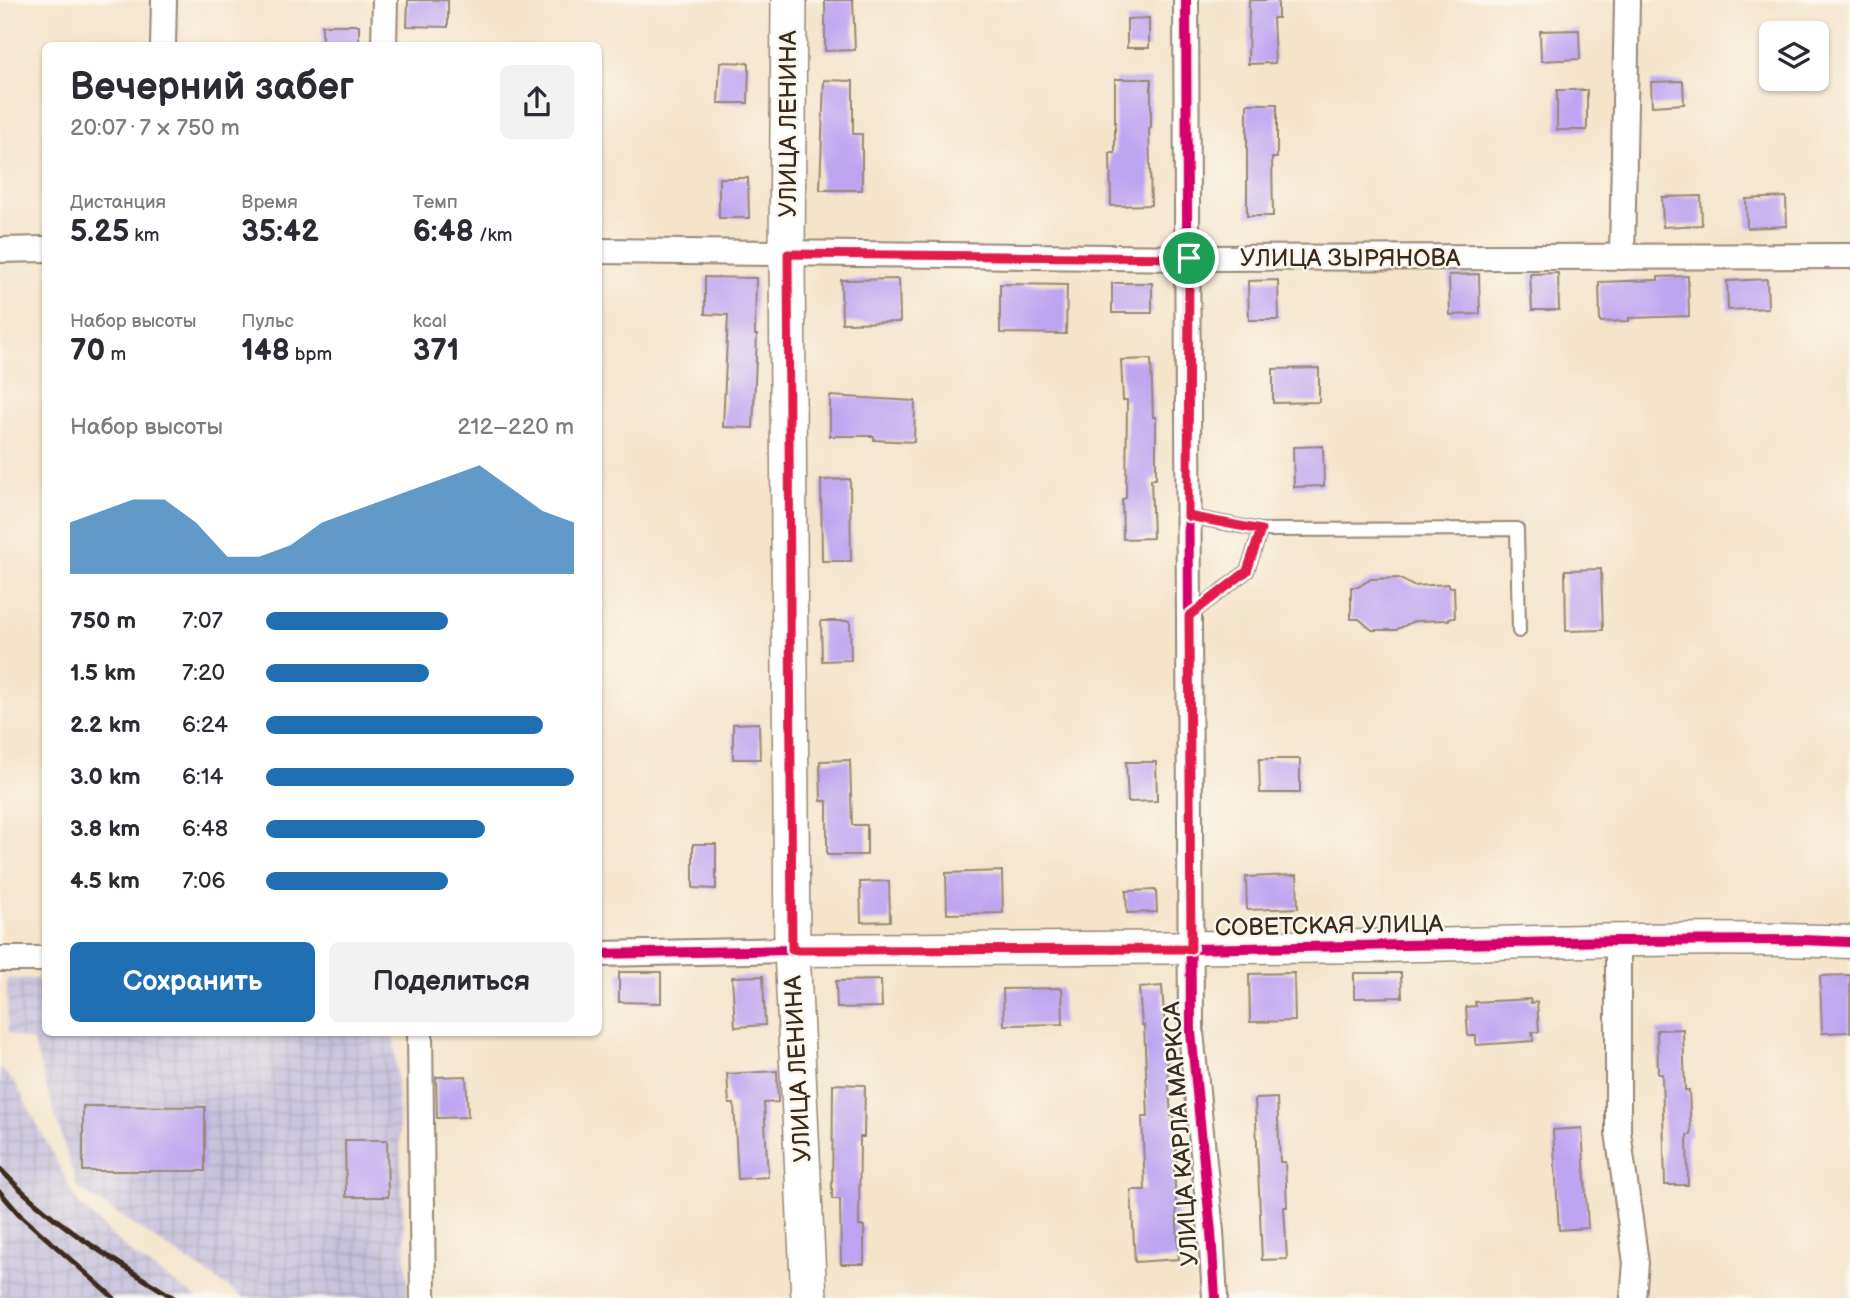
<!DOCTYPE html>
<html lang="ru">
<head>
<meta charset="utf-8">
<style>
	body { margin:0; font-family:"Balsamiq Sans",sans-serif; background:#f2f2f3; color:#2b2b33; height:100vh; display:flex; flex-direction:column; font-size:26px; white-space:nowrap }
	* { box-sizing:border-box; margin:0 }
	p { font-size:23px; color:#7c7c81 }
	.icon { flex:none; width:38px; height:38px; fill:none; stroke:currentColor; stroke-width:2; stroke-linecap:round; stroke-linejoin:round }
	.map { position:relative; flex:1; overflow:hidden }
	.details { position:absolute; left:42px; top:42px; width:560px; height:994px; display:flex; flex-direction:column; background:#fff; border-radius:10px; box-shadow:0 2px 5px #0004 }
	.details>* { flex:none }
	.buttons { position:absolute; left:1759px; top:21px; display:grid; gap:14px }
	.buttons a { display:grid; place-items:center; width:70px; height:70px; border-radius:10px; background:#fff; box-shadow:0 2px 5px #0004; font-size:35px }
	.pin { position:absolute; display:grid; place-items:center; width:60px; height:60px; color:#fff; margin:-30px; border:4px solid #fff; border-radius:50%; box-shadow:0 2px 7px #0007 }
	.round { display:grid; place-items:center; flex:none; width:74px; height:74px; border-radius:10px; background:#f2f2f3 }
	.headline { display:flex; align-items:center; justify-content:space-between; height:119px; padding:0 28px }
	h1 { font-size:38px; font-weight:800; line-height:52px }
	.stats { display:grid; grid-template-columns:repeat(3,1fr); gap:10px; height:119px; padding:7px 28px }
	.stats div { display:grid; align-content:center }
	.stats b { font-size:30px; font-weight:800 }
	.stats small { font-size:19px; font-weight:400 }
	.stats p { font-size:19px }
	.chart { height:196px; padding:14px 28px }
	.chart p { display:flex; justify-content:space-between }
	.chart svg { width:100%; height:126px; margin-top:7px; fill:#1f6fb2; opacity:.7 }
	.primary-button { display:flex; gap:14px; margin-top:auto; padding:14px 28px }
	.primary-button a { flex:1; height:80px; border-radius:10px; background:#1f6fb2; color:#fff; font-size:28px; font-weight:800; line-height:80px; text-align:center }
	.primary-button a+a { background:#f2f2f3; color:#2b2b33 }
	ul { padding:0 28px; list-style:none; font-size:23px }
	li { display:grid; grid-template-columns:112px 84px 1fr; align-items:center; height:52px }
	li i { height:18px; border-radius:9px; background:#1f6fb2 }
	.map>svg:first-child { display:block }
	.industrial { fill:url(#industrial-grid) }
	.building { fill:#bea5f1 }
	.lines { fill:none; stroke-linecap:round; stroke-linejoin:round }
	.service-casing { stroke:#988774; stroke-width:16 }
	.minor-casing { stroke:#988774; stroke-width:28 }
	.tertiary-casing { stroke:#988774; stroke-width:35 }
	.secondary-casing { stroke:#988774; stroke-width:38 }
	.service { stroke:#fff; stroke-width:12 }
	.minor { stroke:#fff; stroke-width:24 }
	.tertiary { stroke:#fff; stroke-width:32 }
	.secondary { stroke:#fff; stroke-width:35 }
	.rail { stroke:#3b2a1e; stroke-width:5 }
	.cycleway-casing { stroke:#fbf7ec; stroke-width:15 }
	.cycleway { stroke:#d6006c; stroke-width:10 }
	.route-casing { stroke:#fff; stroke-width:14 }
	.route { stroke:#e11d48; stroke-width:9 }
	.labels { text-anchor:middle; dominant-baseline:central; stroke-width:5; stroke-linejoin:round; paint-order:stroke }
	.street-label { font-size:24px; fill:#3b2a1e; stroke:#fbf7ec }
</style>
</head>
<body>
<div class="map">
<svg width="1850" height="1298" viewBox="0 0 1850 1298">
	<defs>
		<pattern id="industrial-grid" width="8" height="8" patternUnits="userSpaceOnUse" patternTransform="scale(1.75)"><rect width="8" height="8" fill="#c5c0db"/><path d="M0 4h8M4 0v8" fill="none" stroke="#aaa5bc"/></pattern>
	</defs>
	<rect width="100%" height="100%" fill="#fbf7ec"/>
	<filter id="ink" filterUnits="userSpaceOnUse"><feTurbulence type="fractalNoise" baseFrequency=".0143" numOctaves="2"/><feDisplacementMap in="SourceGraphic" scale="14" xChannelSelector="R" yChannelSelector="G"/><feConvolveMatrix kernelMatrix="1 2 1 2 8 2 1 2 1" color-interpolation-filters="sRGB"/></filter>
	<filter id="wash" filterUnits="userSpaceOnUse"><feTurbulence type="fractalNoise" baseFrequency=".00686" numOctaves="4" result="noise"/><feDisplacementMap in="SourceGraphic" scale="28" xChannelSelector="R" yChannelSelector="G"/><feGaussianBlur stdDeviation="1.57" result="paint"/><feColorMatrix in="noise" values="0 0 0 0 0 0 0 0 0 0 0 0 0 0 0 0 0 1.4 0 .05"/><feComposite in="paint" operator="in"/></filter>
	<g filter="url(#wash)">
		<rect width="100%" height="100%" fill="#f4e4ca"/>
		<g class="industrial">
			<polygon points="7,979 45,979 46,1032 394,1033 408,1298 244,1298 77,1187 33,1042 8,1033"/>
			<polygon points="0,1068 16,1084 79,1204 133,1255 197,1298 0,1298"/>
		</g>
		<g id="blocks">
			<g class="building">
				<polygon points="408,0 448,0 448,27 407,26"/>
				<polygon points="825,0 853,0 855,50 825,51"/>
				<polygon points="1249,0 1278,0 1278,18 1273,18 1275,63 1248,64"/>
				<polygon points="1149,18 1149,48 1127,48 1127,19"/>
				<rect x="322" y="25" width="37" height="21"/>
				<polygon points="1579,30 1580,59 1541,61 1540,31"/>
				<polygon points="720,62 749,63 748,103 718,103"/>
				<polygon points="1115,79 1151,79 1151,128 1149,128 1151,205 1111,206 1110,153 1115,153"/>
				<polygon points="824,80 853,81 853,134 862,134 862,190 820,190"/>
				<polygon points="1683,81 1684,104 1652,106 1651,82"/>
				<rect x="1557" y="90" width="30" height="40"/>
				<polygon points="1247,104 1277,104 1277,158 1272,158 1273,216 1247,216"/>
				<polygon points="719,178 748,178 749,218 719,218"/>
				<polygon points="1701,196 1702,225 1663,227 1662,197"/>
				<polygon points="1786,197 1787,226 1747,228 1746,199"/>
				<polygon points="1558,273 1559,310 1532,310 1530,274"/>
				<polygon points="1479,274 1480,314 1450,315 1449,275"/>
				<polygon points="1688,276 1689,316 1629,318 1629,321 1600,322 1599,282 1658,280 1658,277"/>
				<polygon points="705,277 756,278 755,335 757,335 753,428 723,427 728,315 705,314"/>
				<polygon points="899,279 900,322 842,323 841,280"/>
				<polygon points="1767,279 1768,308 1728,310 1727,281"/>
				<polygon points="1278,280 1279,320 1249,320 1248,281"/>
				<rect x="1112" y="283" width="40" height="30"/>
				<polygon points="1000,284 1067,285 1066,334 1000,333"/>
				<polygon points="1151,359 1153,417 1156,417 1156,479 1151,479 1153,538 1123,539 1122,499 1126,498 1127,400 1123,400 1121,360"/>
				<polygon points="1319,368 1319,402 1273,403 1273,369"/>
				<polygon points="830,396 915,401 914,442 874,440 874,436 830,436"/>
				<polygon points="1323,446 1324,486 1294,487 1293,447"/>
				<polygon points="850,479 851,561 822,561 821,480"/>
				<polygon points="1601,569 1603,630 1566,631 1565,570"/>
				<polygon points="1399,578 1413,586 1449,584 1449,587 1454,587 1455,618 1449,618 1449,620 1414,621 1396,630 1372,630 1359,619 1351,619 1351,587 1358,587 1371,579"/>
				<polygon points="821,621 850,621 851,660 822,661"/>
				<polygon points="759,723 760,759 733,759 733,724"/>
				<polygon points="1259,759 1300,759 1300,793 1260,793"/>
				<polygon points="850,760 852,825 867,825 867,855 827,855 827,801 821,801 820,761"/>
				<polygon points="1126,762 1156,762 1157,801 1128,802"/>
				<polygon points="693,844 716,844 716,889 693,888"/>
				<polygon points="1002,871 1003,913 947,914 946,873"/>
				<polygon points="1297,875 1298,908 1247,910 1246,877"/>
				<polygon points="889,881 890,921 861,922 860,882"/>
				<polygon points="1156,890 1157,912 1127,913 1126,891"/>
				<polygon points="619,972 661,972 661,1003 619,1002"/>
				<polygon points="1294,973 1295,1021 1250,1022 1249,974"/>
				<polygon points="1354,973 1401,973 1402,997 1354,998"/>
				<polygon points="1850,975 1850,1032 1822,1033 1820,976"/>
				<polygon points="763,976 765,1025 735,1027 732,977"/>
				<polygon points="881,980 882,1007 837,1008 836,981"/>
				<polygon points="1162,986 1171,1116 1174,1115 1177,1168 1174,1168 1179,1259 1135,1262 1131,1190 1145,1190 1142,1117 1148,1117 1144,1025 1142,1025 1139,988"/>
				<polygon points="1062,988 1063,1024 1004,1025 1003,989"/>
				<polygon points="1530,999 1531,1003 1537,1002 1539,1032 1532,1032 1533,1041 1476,1045 1476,1036 1468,1036 1466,1007 1476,1006 1475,1002"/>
				<polygon points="1683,1029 1685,1090 1689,1090 1691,1135 1687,1135 1688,1185 1665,1185 1662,1074 1658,1074 1657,1030"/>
				<polygon points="777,1071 778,1102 764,1103 768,1177 738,1179 734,1104 729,1104 727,1074"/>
				<polygon points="466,1076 468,1117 437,1118 436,1077"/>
				<polygon points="833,1084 865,1085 864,1137 860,1137 859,1226 864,1226 864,1264 841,1264 840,1199 832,1199"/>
				<polygon points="1277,1098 1280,1162 1285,1162 1287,1207 1284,1207 1287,1259 1262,1260 1255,1099"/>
				<polygon points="83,1106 205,1107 205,1171 83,1171"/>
				<polygon points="1582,1128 1588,1228 1559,1230 1553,1130"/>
				<polygon points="345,1140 387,1140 388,1197 346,1197"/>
			</g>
		</g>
	</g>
	<g filter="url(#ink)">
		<use href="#blocks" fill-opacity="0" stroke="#988774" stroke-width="2"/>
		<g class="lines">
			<defs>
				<g id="service">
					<polyline points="1187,516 1261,530 1517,529 1519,631"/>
					<polyline points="1190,615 1247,571 1261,530"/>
				</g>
				<g id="minor">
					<polyline points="1186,0 1191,1032 1211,1232 1215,1298"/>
					<polyline points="163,46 164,0"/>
					<polyline points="384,46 385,0"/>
					<polyline points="0,250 46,249"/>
					<polyline points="598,251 1189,258 1850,256"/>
					<polyline points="1622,257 1627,0"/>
					<polyline points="1618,941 1618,1132 1636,1263 1633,1298"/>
					<polyline points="598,954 792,950"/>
					<polyline points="0,959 46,959"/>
					<polyline points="420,1032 423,1298"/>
				</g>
				<path id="tertiary" d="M792 950C986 950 1179 949 1372 946 1531 943 1691 935 1850 942"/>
				<polyline id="secondary" points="789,0 787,254 792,950 809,1298"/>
			</defs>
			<use href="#service" class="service-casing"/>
			<use href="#minor" class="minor-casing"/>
			<use href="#tertiary" class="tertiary-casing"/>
			<use href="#secondary" class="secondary-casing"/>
			<use href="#service" class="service"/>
			<use href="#minor" class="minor"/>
			<use href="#tertiary" class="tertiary"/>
			<use href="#secondary" class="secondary"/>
			<g class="rail">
				<path d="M0 1169C49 1222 113 1260 174 1298"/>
				<polyline points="0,1192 19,1214 114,1298"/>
			</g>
			<defs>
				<g id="cycleway">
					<polyline points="1186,0 1191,1032 1211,1232 1215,1298"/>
					<polyline points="598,954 792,950 1191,949 1618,941 1801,940 1850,942"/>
				</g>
			</defs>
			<use href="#cycleway" class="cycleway-casing"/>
			<use href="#cycleway" class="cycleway"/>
		</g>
	</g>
	<g class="lines" filter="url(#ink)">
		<defs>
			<polygon id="route" points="788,254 1189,258 1188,516 1261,530 1247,571 1189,616 1191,949 792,950"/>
		</defs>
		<use href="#route" class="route-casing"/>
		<use href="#route" class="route"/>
	</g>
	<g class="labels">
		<g class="street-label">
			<text transform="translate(788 124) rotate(-90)">УЛИЦА ЛЕНИНА</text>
			<text x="1350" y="258">УЛИЦА ЗЫРЯНОВА</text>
			<text transform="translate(1329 926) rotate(-1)">СОВЕТСКАЯ УЛИЦА</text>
			<text transform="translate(798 1069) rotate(-93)">УЛИЦА ЛЕНИНА</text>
			<text transform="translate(1181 1134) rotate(-94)">УЛИЦА КАРЛА МАРКСА</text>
		</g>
	</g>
</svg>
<div class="buttons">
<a><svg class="icon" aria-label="layers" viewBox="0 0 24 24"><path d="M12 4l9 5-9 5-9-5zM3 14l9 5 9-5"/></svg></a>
</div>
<div class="pin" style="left:1189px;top:258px;background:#1e9e55"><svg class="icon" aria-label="arrive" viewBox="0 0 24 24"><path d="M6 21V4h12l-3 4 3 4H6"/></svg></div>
<section class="details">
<div class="headline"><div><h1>Вечерний забег</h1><p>20:07 · 7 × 750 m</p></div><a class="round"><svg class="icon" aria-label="share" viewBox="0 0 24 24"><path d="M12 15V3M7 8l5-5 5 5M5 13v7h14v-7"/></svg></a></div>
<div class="stats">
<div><p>Дистанция</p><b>5.25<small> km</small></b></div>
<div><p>Время</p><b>35:42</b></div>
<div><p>Темп</p><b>6:48<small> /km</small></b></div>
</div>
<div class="stats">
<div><p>Набор высоты</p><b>70<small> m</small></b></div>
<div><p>Пульс</p><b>148<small> bpm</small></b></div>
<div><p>kcal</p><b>371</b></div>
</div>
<div class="chart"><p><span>Набор высоты</span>212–220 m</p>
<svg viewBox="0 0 160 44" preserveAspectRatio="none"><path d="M0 44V26L10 22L20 18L30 18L40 26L50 38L60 38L70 34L80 26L90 22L100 18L110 14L120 10L130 6L140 14L150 22L160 26V44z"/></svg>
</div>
<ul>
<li><b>750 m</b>7:07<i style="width:59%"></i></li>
<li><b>1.5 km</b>7:20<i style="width:53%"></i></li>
<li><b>2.2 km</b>6:24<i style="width:90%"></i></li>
<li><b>3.0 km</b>6:14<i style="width:100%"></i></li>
<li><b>3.8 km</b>6:48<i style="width:71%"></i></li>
<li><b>4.5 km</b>7:06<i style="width:59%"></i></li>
</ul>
<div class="primary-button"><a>Сохранить</a><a>Поделиться</a></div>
</section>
</div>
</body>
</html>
